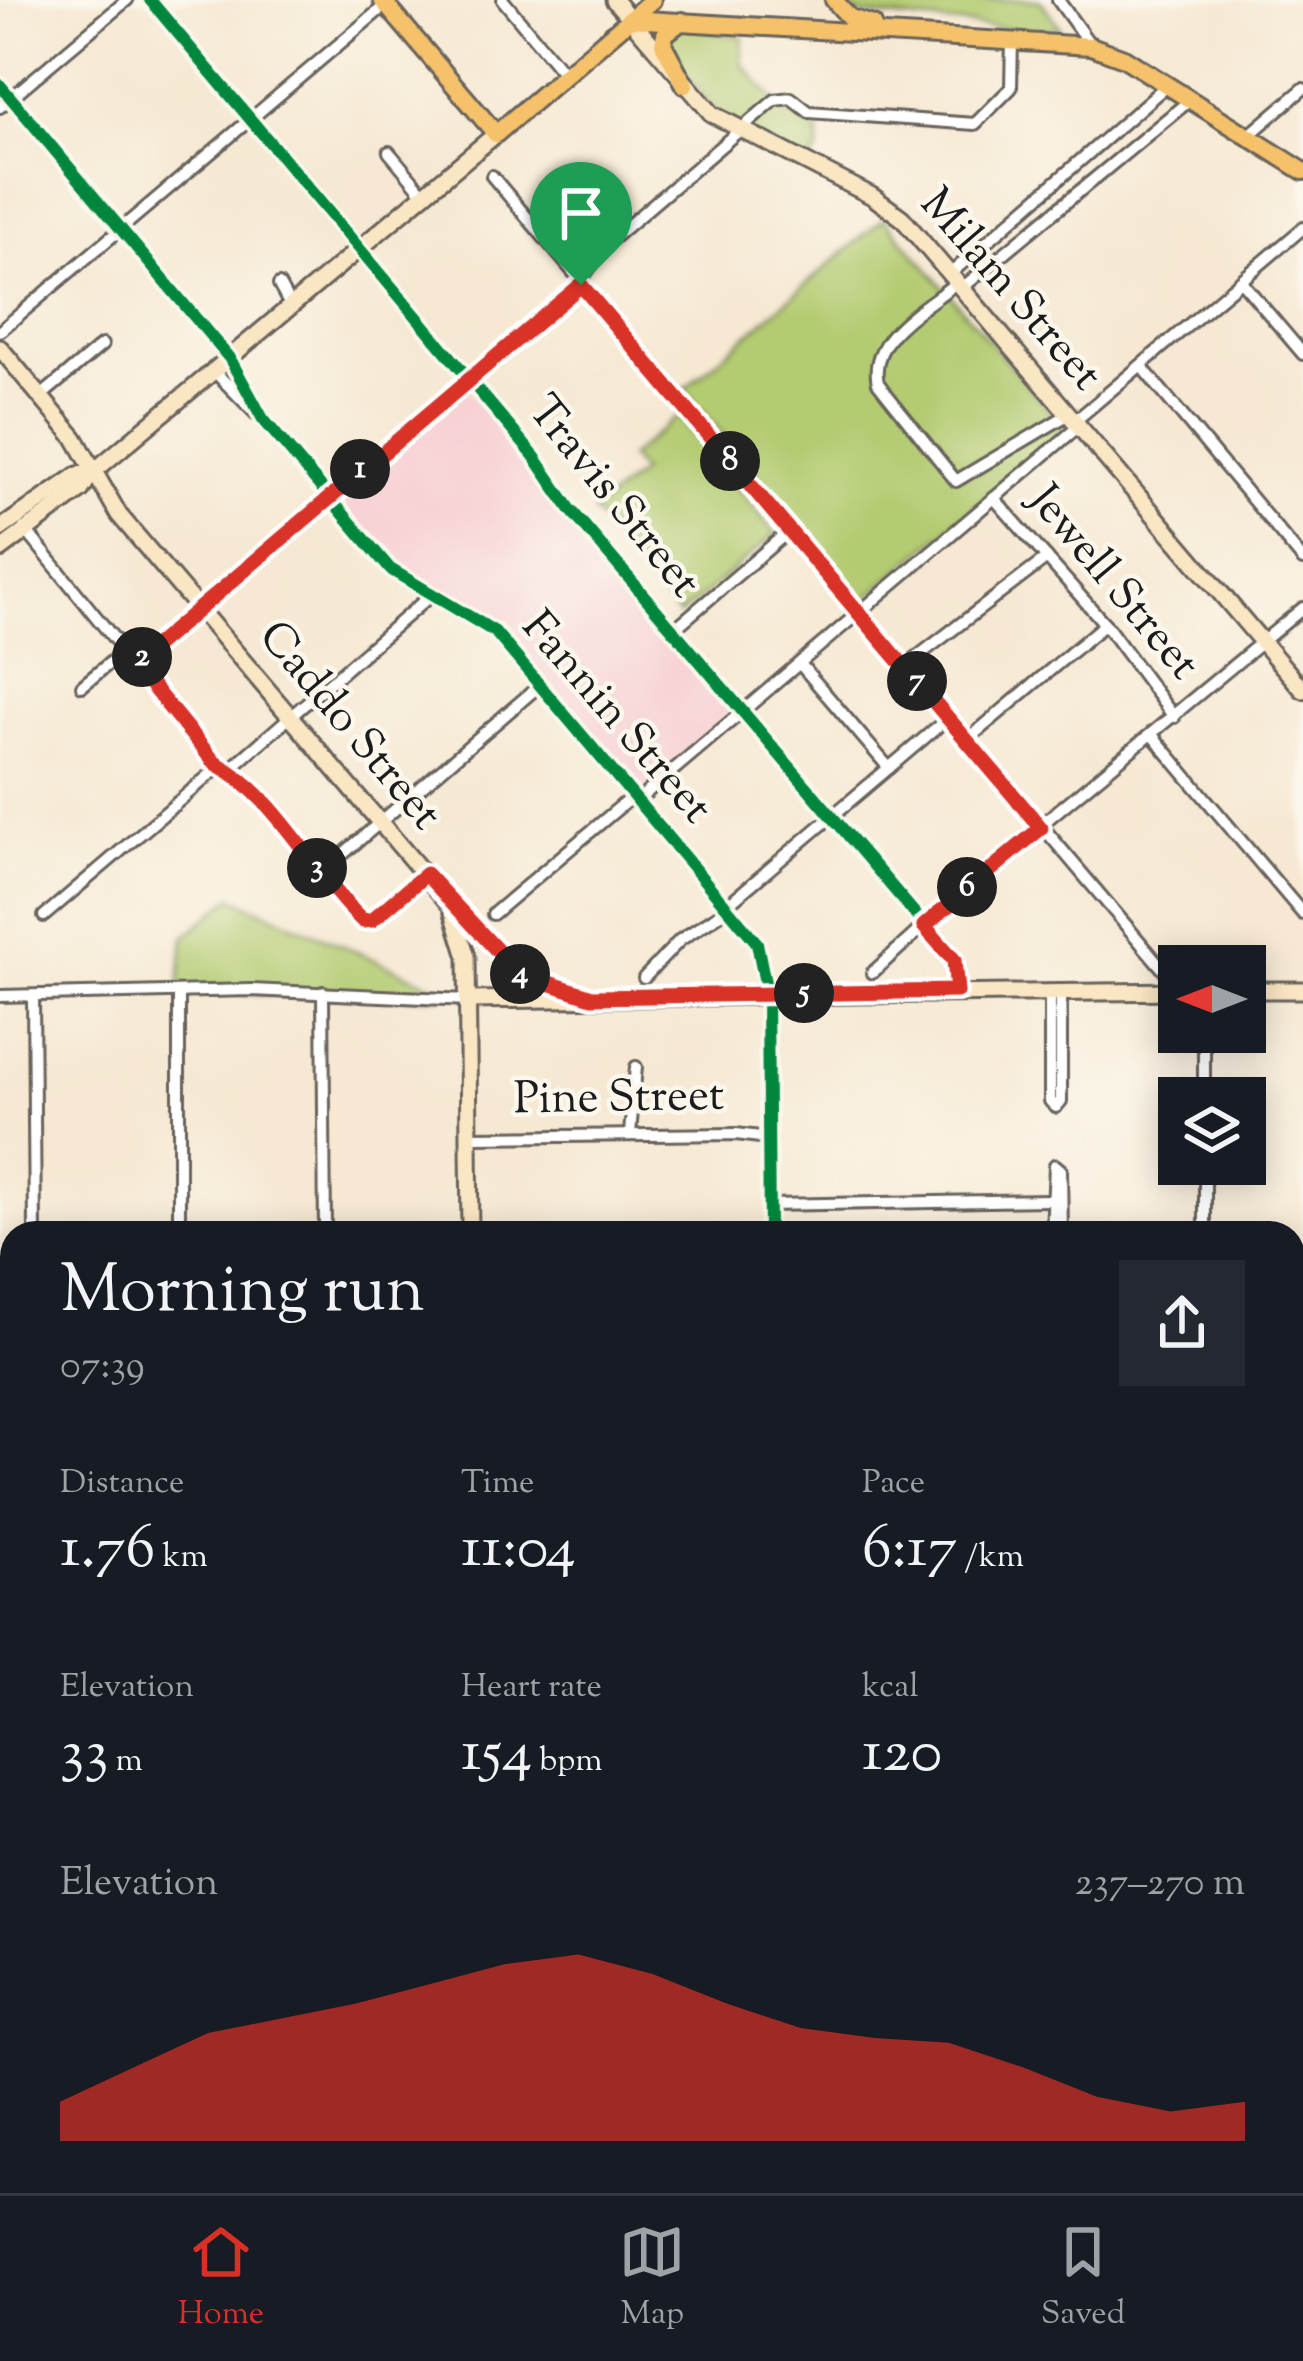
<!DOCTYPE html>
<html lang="en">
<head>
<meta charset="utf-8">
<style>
	body { margin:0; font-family:"Sorts Mill Goudy",serif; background:#242831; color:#f1f3f6; height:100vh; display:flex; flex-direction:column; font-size:45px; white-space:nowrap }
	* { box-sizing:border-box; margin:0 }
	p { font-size:39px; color:#9ea1a6 }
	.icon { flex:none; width:66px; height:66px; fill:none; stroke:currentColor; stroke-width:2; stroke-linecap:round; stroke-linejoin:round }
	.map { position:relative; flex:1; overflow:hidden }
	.details { position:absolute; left:0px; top:1221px; width:1305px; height:972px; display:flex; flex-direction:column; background:#171b24; border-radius:36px 36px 0 0; box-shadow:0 6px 30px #0003 }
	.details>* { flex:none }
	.needle { width:78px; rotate:270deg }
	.controls { position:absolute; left:1158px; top:945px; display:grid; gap:24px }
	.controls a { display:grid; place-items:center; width:108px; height:108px; border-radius:0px; background:#171b24; box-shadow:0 6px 30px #0003; font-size:60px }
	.pin { position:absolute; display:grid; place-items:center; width:102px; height:102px; color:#fff; margin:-123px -51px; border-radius:50% 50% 50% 0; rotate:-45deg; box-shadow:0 0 12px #0007 }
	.pin .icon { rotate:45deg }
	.km { position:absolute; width:60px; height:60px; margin:-30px; border-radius:50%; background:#222; color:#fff; font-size:33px; line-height:60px; text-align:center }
	.round { display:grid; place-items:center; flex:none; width:126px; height:126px; border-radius:0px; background:#242831 }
	.overview { display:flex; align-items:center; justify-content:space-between; height:204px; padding:0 60px }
	h1 { font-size:66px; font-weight:600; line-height:90px }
	.metrics { display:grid; grid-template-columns:repeat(3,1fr); gap:18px; height:204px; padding:12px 60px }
	.metrics div { display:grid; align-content:center }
	.metrics b { font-size:60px; font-weight:600 }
	.metrics small { font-size:33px; font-weight:400 }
	.metrics p { font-size:33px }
	.chart { height:336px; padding:24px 60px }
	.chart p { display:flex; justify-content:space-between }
	.chart svg { width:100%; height:216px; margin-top:12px; fill:#d93025; opacity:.7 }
	.tab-bar { display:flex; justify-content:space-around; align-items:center; height:168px; border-top:3px solid #363941; background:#171b24; font-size:33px; color:#9ea1a6 }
	.tab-bar a { display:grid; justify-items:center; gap:6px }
	.tab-bar .on { color:#d93025 }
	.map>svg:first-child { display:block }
	.built { fill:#f7cfd3 }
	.green { fill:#b3cb71; stroke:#687446; stroke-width:3 }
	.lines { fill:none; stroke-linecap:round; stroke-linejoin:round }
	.street-casing { stroke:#68635c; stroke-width:16 }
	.secondary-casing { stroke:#68635c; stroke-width:21 }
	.primary-casing { stroke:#68635c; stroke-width:22 }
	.street { stroke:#fff; stroke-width:10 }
	.secondary { stroke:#fbe6c4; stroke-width:15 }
	.primary { stroke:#f5c16b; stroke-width:16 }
	.cycleway-casing { stroke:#fbf7ec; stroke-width:20 }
	.cycleway { stroke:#00873e; stroke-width:12 }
	.route-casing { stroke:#fff; stroke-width:24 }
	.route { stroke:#d93025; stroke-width:15 }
	.labels { text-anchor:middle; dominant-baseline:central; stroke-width:9; stroke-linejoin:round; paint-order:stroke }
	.street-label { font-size:45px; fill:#1c1c1c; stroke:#fbf7ec }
</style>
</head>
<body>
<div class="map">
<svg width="1303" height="2193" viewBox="0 0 1303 2193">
	<rect width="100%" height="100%" fill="#fbf7ec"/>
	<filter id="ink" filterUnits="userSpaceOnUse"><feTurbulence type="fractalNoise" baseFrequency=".00833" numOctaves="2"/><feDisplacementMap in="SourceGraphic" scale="24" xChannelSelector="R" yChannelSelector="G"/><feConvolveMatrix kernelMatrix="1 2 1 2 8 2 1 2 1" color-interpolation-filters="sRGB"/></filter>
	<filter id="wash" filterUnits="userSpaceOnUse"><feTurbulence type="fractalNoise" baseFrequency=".004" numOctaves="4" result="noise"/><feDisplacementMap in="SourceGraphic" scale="48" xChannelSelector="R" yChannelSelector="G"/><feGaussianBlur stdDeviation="2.7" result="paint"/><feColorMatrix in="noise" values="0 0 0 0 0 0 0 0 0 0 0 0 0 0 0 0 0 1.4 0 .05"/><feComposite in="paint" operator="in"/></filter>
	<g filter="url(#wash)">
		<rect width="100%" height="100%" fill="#f6e8d2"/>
		<polygon class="built" points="467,391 536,470 552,500 732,710 646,788 634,788 489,621 396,570 341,502"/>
		<g class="green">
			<polygon points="843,0 1040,0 1061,28 1022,30 857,14"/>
			<polygon points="663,22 743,37 742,63 777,104 787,105 819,133 818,152 807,165 728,126 649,31"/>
			<polygon points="884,218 1066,430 863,601 684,389"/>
			<polygon points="678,416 776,534 679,616 593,512 641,472 629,457"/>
			<polygon points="232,897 446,991 440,997 179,993 184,937"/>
		</g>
	</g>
	<g filter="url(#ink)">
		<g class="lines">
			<defs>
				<g id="street">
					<polyline points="150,0 534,456 571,510 945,949 954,960 957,991"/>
					<polyline points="503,0 565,75"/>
					<polyline points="1058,0 1091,46"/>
					<polyline points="0,85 230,359 263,419 390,569 495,632 757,943 767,993 769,1233"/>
					<polyline points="0,107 127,0"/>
					<polyline points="1248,136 1303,89"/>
					<polyline points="389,152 424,194"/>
					<polyline points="492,176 1179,988"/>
					<polyline points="950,274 1167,85"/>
					<polyline points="1241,281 1303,354"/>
					<polyline points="579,282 610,241 775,100 791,98 809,112 975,124 1011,88 1012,39"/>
					<path d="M957 282C926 308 867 337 878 383L956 481 1069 414"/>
					<polyline points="279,285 291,307"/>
					<polyline points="962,288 1190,100"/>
					<polyline points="0,331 389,2"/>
					<polyline points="1141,366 1303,560"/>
					<polyline points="215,372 256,414"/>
					<polyline points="41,396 102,345"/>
					<polyline points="1075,421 1303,228"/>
					<polyline points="994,498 1105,624 1174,717"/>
					<path d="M24 528 215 763C265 789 322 872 360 919L372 920 426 874"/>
					<polyline points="673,630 789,531"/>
					<polyline points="134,664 581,285"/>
					<polyline points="801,665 889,768"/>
					<polyline points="905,666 1047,558"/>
					<polyline points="82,686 124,651"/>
					<polyline points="1152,735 1303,914"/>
					<polyline points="967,740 1105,624"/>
					<polyline points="230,769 431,595"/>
					<polyline points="638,800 1079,426"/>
					<polyline points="321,873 540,685"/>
					<polyline points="727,905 948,718"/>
					<polyline points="493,914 634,795"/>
					<polyline points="44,916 219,767"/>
					<polyline points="872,973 979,876 1303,608"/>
					<polyline points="644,978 680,940 729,908"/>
					<polyline points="1050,991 1050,1101 1056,1107 1061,1101 1061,991"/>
					<polyline points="323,992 325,1233"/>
					<polyline points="0,996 251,990 468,1000"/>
					<polyline points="33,996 35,1233"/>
					<polyline points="1204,1032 1204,1098"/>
					<polyline points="630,1133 636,1067"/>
					<polyline points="470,1137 736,1134 768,1138"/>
					<polyline points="1205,1164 1205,1233"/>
					<polyline points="769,1205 1051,1200"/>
					<polyline points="179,1233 179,993"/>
					<polyline points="1052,1233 1055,1165 1061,1170 1062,1233"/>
					<polyline points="0,1285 12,1285"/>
					<polyline points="0,1575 12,1575"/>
					<polyline points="0,1716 12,1716"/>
					<polyline points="1293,1771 1303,1771"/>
					<polyline points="1293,1967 1303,1967"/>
					<polyline points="0,2002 12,2002"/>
					<polyline points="1293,2149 1303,2149"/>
					<polyline points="267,2181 267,2193"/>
					<polyline points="409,2181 409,2193"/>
					<polyline points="647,2181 647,2193"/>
					<polyline points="778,2181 778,2193"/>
					<polyline points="919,2181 919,2193"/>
					<polyline points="1064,2181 1064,2193"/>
					<polyline points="1214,2181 1214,2193"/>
					<polyline points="40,2193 40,2181"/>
					<polyline points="186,2193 186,2181"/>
				</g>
				<g id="secondary">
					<polyline points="614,0 712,114 872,196 902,218 1303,690"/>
					<polyline points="0,348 75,438 119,515 451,906 467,957 470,1233"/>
					<polyline points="0,529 78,475 92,473"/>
					<polyline points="0,550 81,490 92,473 496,134"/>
					<polyline points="462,915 518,973 571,992"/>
					<polyline points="1245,990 1303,990"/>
					<polyline points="468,1000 1179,991"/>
					<polyline points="1293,1279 1303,1279"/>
					<polyline points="1293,1569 1303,1569"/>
					<polyline points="490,2181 490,2193"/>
				</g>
				<g id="primary">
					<polyline points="382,0 496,134 652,0"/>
					<polyline points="834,0 850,18 873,25"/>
					<polyline points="629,19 1091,46 1124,58 1303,171"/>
					<polyline points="682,21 665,34 663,44 685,85"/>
				</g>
			</defs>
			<use href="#street" class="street-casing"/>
			<use href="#secondary" class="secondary-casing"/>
			<use href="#primary" class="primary-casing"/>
			<use href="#street" class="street"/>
			<use href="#secondary" class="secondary"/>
			<use href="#primary" class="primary"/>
			<defs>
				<g id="cycleway">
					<polyline points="150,0 534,456 571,510 945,949 954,960 957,991"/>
					<polyline points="0,85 230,359 263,419 390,569 495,632 757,943 767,993 769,1233"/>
				</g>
			</defs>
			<use href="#cycleway" class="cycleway-casing"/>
			<use href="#cycleway" class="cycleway"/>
		</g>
	</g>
	<g class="lines" filter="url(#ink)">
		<defs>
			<path id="route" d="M581 285 1041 828 924 926 954 960 957 991 592 997 518 973 426 874 372 920 363 921C313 874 276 794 215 763L134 664Z"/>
		</defs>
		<use href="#route" class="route-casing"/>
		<use href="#route" class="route"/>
	</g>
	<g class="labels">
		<g class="street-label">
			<text transform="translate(1009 291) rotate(49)">Milam Street</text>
			<text transform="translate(612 498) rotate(51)">Travis Street</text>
			<text transform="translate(1112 584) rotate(50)">Jewell Street</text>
			<text transform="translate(615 719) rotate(49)">Fannin Street</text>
			<text transform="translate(348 727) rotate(50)">Caddo Street</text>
			<text transform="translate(619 1100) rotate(-1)">Pine Street</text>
		</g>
	</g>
</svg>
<div class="controls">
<a><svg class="needle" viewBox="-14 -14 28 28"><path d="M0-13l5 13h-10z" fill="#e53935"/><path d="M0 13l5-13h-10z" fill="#9ea1a6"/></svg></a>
<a><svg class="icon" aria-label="layers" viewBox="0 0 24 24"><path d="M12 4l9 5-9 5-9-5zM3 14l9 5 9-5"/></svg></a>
</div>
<div class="pin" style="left:581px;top:285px;background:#1e9e55"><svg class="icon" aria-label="arrive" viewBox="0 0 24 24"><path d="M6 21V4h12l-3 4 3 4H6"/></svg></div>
<b class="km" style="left:360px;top:469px">1</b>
<b class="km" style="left:142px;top:657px">2</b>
<b class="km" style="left:317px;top:868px">3</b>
<b class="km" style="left:520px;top:974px">4</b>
<b class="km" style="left:804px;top:993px">5</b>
<b class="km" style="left:967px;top:887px">6</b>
<b class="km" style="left:917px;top:681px">7</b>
<b class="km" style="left:730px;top:461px">8</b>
<section class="details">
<div class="overview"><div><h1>Morning run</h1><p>07:39</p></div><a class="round"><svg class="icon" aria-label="share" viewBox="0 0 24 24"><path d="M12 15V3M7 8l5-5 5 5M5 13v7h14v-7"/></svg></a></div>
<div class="metrics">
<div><p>Distance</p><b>1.76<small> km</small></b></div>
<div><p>Time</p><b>11:04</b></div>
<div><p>Pace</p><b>6:17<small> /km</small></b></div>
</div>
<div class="metrics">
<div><p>Elevation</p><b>33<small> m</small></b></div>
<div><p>Heart rate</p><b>154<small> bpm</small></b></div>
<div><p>kcal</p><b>120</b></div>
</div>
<div class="chart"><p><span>Elevation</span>237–270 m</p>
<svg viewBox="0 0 160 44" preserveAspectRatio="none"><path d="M0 44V36L10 29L20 22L30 19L40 16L50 12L60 8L70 6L80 10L90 16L100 21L110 23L120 24L130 29L140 35L150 38L160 36V44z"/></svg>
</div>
</section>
</div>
<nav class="tab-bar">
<a class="on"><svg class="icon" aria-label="home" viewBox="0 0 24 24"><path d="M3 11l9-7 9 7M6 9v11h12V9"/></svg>Home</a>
<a><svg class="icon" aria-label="map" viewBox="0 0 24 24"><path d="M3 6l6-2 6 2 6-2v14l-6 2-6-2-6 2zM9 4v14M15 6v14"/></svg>Map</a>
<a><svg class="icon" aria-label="saved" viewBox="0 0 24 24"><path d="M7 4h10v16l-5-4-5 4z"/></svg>Saved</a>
</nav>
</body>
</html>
